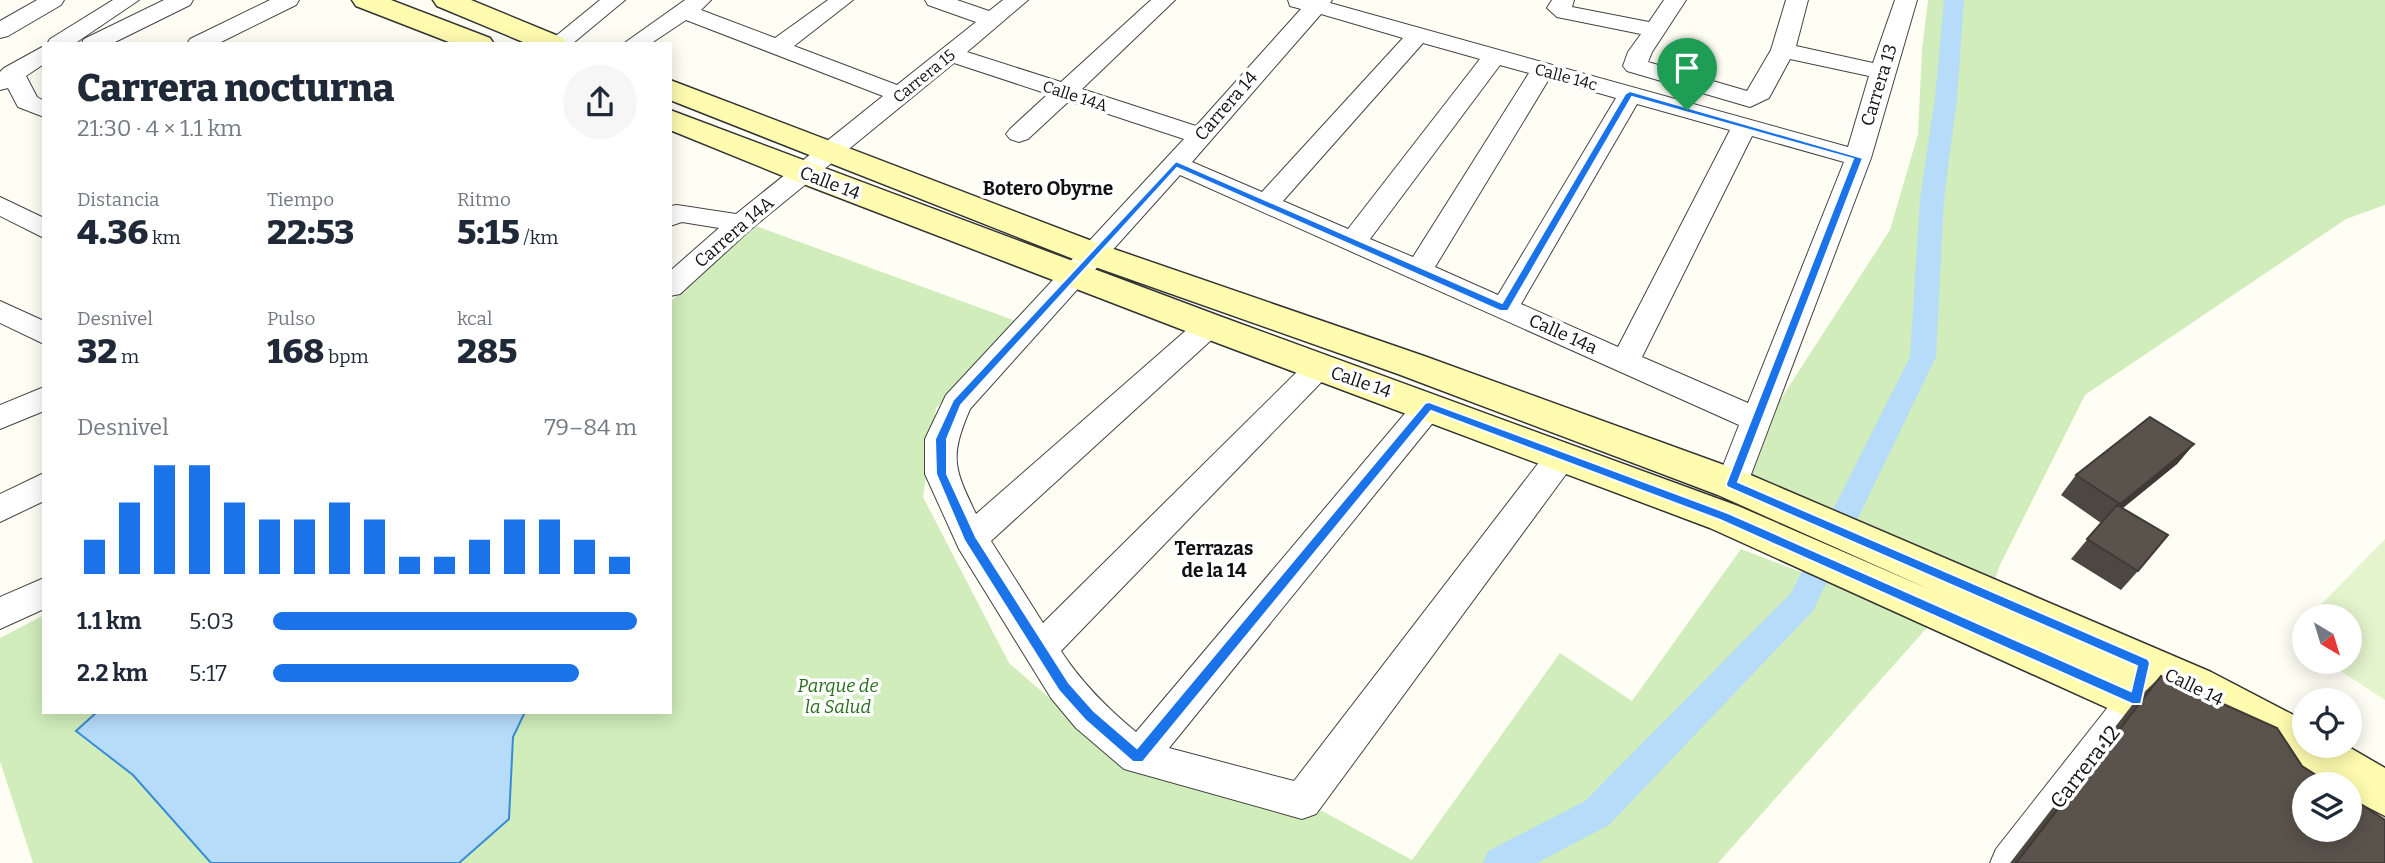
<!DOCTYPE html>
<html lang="es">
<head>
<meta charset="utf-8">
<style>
	body { margin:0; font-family:Bitter,serif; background:#f6f6f7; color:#1f2937; height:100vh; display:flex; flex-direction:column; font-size:26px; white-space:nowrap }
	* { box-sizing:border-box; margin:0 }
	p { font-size:23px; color:#747a83 }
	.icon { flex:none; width:38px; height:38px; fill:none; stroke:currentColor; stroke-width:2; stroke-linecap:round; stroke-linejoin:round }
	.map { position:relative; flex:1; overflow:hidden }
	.panel { position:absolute; left:42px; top:42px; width:630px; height:672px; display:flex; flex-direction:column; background:#fff; border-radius:0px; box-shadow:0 4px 18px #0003 }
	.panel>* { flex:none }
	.needle { width:46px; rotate:142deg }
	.fabs { position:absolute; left:2292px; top:604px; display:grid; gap:14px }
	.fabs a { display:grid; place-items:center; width:70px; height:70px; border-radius:50%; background:#fff; box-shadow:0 4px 18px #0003; font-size:35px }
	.pin { position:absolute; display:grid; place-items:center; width:60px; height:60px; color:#fff; margin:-72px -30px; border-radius:50% 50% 50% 0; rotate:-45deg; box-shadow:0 0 7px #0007 }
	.pin .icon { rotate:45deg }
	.round { display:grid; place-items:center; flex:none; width:74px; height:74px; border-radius:37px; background:#f6f6f7 }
	.overview { display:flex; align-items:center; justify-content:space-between; height:119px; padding:0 35px }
	h1 { font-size:38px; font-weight:800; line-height:52px }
	.metrics { display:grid; grid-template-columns:repeat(3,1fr); gap:10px; height:119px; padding:7px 35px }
	.metrics div { display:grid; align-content:center }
	.metrics b { font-size:35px; font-weight:800 }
	.metrics small { font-size:19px; font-weight:400 }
	.metrics p { font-size:19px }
	.chart { height:196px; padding:14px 35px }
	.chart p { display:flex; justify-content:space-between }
	.chart svg { width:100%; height:126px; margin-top:7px; stroke:#1a73e8; stroke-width:6 }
	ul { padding:0 35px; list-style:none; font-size:23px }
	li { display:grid; grid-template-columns:112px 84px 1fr; align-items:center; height:52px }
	li i { height:18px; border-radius:9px; background:#1a73e8 }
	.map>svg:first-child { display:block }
	.green { fill:#d1edbb }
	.pitch { fill:#e4f4cd }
	.water { fill:#b6dcfa; stroke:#388bd6; stroke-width:2 }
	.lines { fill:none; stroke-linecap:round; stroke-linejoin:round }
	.canal { fill:#b6dcfa; fill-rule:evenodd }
	.minor-casing { stroke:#444; stroke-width:2 }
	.secondary-casing { stroke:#333; stroke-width:3 }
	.minor { fill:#fff; fill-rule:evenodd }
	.secondary { fill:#fffcb0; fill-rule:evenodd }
	.wall { fill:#4d4741 }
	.shaded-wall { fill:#3f3a35 }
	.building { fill:#5a534c; stroke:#3f3a35; stroke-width:2 }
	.route { fill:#1a73e8; stroke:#fff; stroke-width:2; fill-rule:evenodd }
	.labels { text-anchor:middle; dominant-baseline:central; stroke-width:7; stroke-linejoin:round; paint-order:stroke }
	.far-street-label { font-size:16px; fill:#111; stroke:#fff }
	.street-label { font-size:18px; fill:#111; stroke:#fff }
	.park-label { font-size:18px; font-style:italic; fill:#276e1b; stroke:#fff }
	.neighbourhood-label { font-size:19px; font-weight:bold; fill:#111; stroke:#fff }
	.near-street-label { font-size:21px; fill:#111; stroke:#fff }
</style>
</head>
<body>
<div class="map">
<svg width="2385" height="863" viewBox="0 0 2385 863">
	<rect width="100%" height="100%" fill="#fffef5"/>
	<g class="green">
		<polygon points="1928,0 2385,0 2385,205 2346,219 2085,395 1999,567 1990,597 1732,484 1784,394 1890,230 1918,134 1922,50"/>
		<polygon points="756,226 1016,321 936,408 923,497 1009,663 1130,768 1313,806 1412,860 1560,653 1632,701 1741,549 1932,622 1718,863 33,863 0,761 0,638 44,615 44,712 670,712 670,302"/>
	</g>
	<polygon class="pitch" points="2385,539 2385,700 2327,662 2350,662 2350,616 2310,616"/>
	<polygon class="water" points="97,712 525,712 513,737 509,819 459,863 211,863 133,775 76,731"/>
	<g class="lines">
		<polygon class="canal" points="1944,0 1964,0 1957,98 1944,199 1936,357 1813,611 1609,825 1537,863 1483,863 1488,851 1585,801 1791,593 1910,357 1920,199 1935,98"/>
		<defs>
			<g id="minor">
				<polygon points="37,0 64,0 61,5 8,36 0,38 0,21"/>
				<polygon points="113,0 139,0 74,44 47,44 50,39"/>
				<polygon points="164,0 193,0 190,5 111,44 81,44 84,39"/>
				<polygon points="270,0 299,0 296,5 217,44 187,44 190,39"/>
				<polygon points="600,0 625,0 572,44 546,44"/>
				<path d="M685 0H711L701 10 775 38 828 0H853L794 46 897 85 976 22 928 5 925 0H957L989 11 1003 0H1028L967 52 1061 82 1151 0H1175L1082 89 1196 126 1301 9 1290 6 1288 0H1332L1330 3 1848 147 1869 76 1790 59 1769 98 1750 107 1627 71 1623 66 1628 52 1641 34 1557 17 1547 8 1552 0H1574L1572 7 1649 22 1664 0H1686L1652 52 1648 62 1747 91 1771 50 1786 0H1808L1796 46 1873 63 1895 0H1917L1871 158 1744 493 1732 497 1720 493 1716 484 1739 425 1180 175 970 409C949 458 954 468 976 514L1199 319 1209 316 1219 319 1224 326 1219 333 991 541 1043 623 1309 360 1320 357 1331 360 1335 368 1061 651C1082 683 1106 707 1136 732L1418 398 1429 395 1440 398 1444 406 1440 414 1169 748 1294 781 1550 448 1561 445 1572 448 1577 457 1572 466 1316 814 1302 819 1124 769 1076 728 1051 698 959 549 925 474V439L946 395 1184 139 1069 101 1028 139 1019 142 1010 139 1006 134 1010 129 1048 94 954 63 751 229 680 294 670 296V271L719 228 682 222 670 226V206L677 205 736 214 883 96 686 20 650 44H623ZM1321 14 1403 38 1262 192 1192 162ZM1423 43 1480 59 1348 229 1283 201ZM1500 65 1529 73 1413 257 1370 239ZM1549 79 1616 98 1498 295 1435 267ZM1637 104 1730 130 1618 347 1521 304ZM1752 136 1844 162 1748 403 1642 357Z"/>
				<polygon points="44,46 44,64 26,76 37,97 44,101 44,117 18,107 8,88 0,90 0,72 4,68"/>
				<polygon points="0,197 44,218 44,238 0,216"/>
				<polygon points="0,301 44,321 44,344 0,323"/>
				<polygon points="44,387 44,411 0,429 0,405"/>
				<polygon points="44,473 44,501 0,522 0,494"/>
				<polygon points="44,578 44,609 0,629 0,597"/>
				<polygon points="2141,661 2154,666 2159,677 2149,712 2035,863 1990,863 1996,849 2119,693 2128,666"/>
			</g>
			<g id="secondary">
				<polygon points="352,0 391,0 490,38 494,44 454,44 356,6"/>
				<polygon points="433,0 471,0 563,38 567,44 528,44 437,6"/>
				<polygon points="670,80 1105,246 1424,356 1746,473 2211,672 2305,721 2305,746 2347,746 2385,768 2385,816 2350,798 2350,784 2327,784 2290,759 2202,712 2206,721 2199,735 2183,741 2167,735 1710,528 1196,335 793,180 670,130 670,110 1222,317 1738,506 1931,590 1718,495 1398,374 1081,262 670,100"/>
			</g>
		</defs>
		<use href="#minor" class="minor-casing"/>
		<use href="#secondary" class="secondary-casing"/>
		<use href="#minor" class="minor"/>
		<use href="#secondary" class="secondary"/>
	</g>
	<g class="wall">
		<polygon points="2194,444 2177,464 2123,508 2138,571 2121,590 2071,559 2101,523 2061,495 2076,475"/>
		<polygon points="2161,676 2302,766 2385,863 2010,863 2136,700"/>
	</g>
	<polygon class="shaded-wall" points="2194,444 2177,464 2103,524 2120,504"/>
	<g class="building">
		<polygon points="2150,417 2194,444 2120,504 2076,475"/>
		<polygon points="2117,505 2168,535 2138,571 2087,539"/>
		<polygon points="2161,676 2277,728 2302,766 2330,784 2305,784 2305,830 2350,830 2350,797 2385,820 2385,863 2016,863"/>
	</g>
	<path class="route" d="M1630 91 1863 158 1738 482 2148 659 2150 663 2141 704H2132L1720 520 1431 411 1143 762H1133L1085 720 1059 691 964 540 936 474 935 439 953 400 1176 161 1502 303 1625 94ZM1632 97 1853 159 1726 484 1727 487 2137 666 2131 691 1728 513 1429 402 1425 403 1137 748 1094 711 1069 683 976 537 947 474V439L961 405 1177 168 1500 311H1508Z"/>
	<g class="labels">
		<g class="far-street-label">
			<text transform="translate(924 76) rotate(-39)">Carrera 15</text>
			<text transform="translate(1566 77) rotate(15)">Calle 14c</text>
			<text transform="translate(1075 96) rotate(18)">Calle 14A</text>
		</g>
		<g class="street-label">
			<text transform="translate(1879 85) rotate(-73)">Carrera 13</text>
			<text transform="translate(1226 106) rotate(-49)">Carrera 14</text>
			<text transform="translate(830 183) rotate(21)">Calle 14</text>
			<text transform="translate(734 232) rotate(-41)">Carrera 14A</text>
			<text transform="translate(1563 334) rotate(24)">Calle 14a</text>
			<text transform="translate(1361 382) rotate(19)">Calle 14</text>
			<text transform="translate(2194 687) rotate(26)">Calle 14</text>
		</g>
		<g class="park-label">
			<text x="838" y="686">Parque de<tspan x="838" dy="21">la Salud</tspan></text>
		</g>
		<g class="neighbourhood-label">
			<text x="1048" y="188">Botero Obyrne</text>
			<text x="1214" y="548">Terrazas<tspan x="1214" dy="22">de la 14</tspan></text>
		</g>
		<g class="near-street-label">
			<text transform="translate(2085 767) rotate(-52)">Carrera 12</text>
		</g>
	</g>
</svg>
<div class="fabs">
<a><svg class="needle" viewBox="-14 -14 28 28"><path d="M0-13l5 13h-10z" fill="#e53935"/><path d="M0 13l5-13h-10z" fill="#747a83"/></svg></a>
<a><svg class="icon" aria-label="locate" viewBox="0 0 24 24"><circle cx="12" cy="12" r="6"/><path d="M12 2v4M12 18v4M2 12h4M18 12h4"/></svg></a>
<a><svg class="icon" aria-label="layers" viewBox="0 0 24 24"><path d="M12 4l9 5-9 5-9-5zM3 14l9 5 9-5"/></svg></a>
</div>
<div class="pin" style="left:1687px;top:110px;background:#1e9e55"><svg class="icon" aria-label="arrive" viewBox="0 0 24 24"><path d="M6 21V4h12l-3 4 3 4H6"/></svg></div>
<section class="panel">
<div class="overview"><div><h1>Carrera nocturna</h1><p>21:30 · 4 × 1.1 km</p></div><a class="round"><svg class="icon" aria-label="share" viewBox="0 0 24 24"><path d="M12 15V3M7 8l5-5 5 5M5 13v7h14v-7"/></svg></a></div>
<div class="metrics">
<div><p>Distancia</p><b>4.36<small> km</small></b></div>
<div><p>Tiempo</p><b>22:53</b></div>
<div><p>Ritmo</p><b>5:15<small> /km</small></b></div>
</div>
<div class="metrics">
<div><p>Desnivel</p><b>32<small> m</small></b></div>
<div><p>Pulso</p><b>168<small> bpm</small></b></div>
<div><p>kcal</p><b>285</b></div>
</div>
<div class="chart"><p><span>Desnivel</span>79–84 m</p>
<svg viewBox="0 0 160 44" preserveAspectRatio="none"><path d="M5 44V32M15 44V19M25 44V6M35 44V6M45 44V19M55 44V25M65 44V25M75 44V19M85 44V25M95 44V38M105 44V38M115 44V32M125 44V25M135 44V25M145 44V32M155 44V38"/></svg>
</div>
<ul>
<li><b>1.1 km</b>5:03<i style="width:100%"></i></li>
<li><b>2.2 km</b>5:17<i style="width:84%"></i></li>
</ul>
</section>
</div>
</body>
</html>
